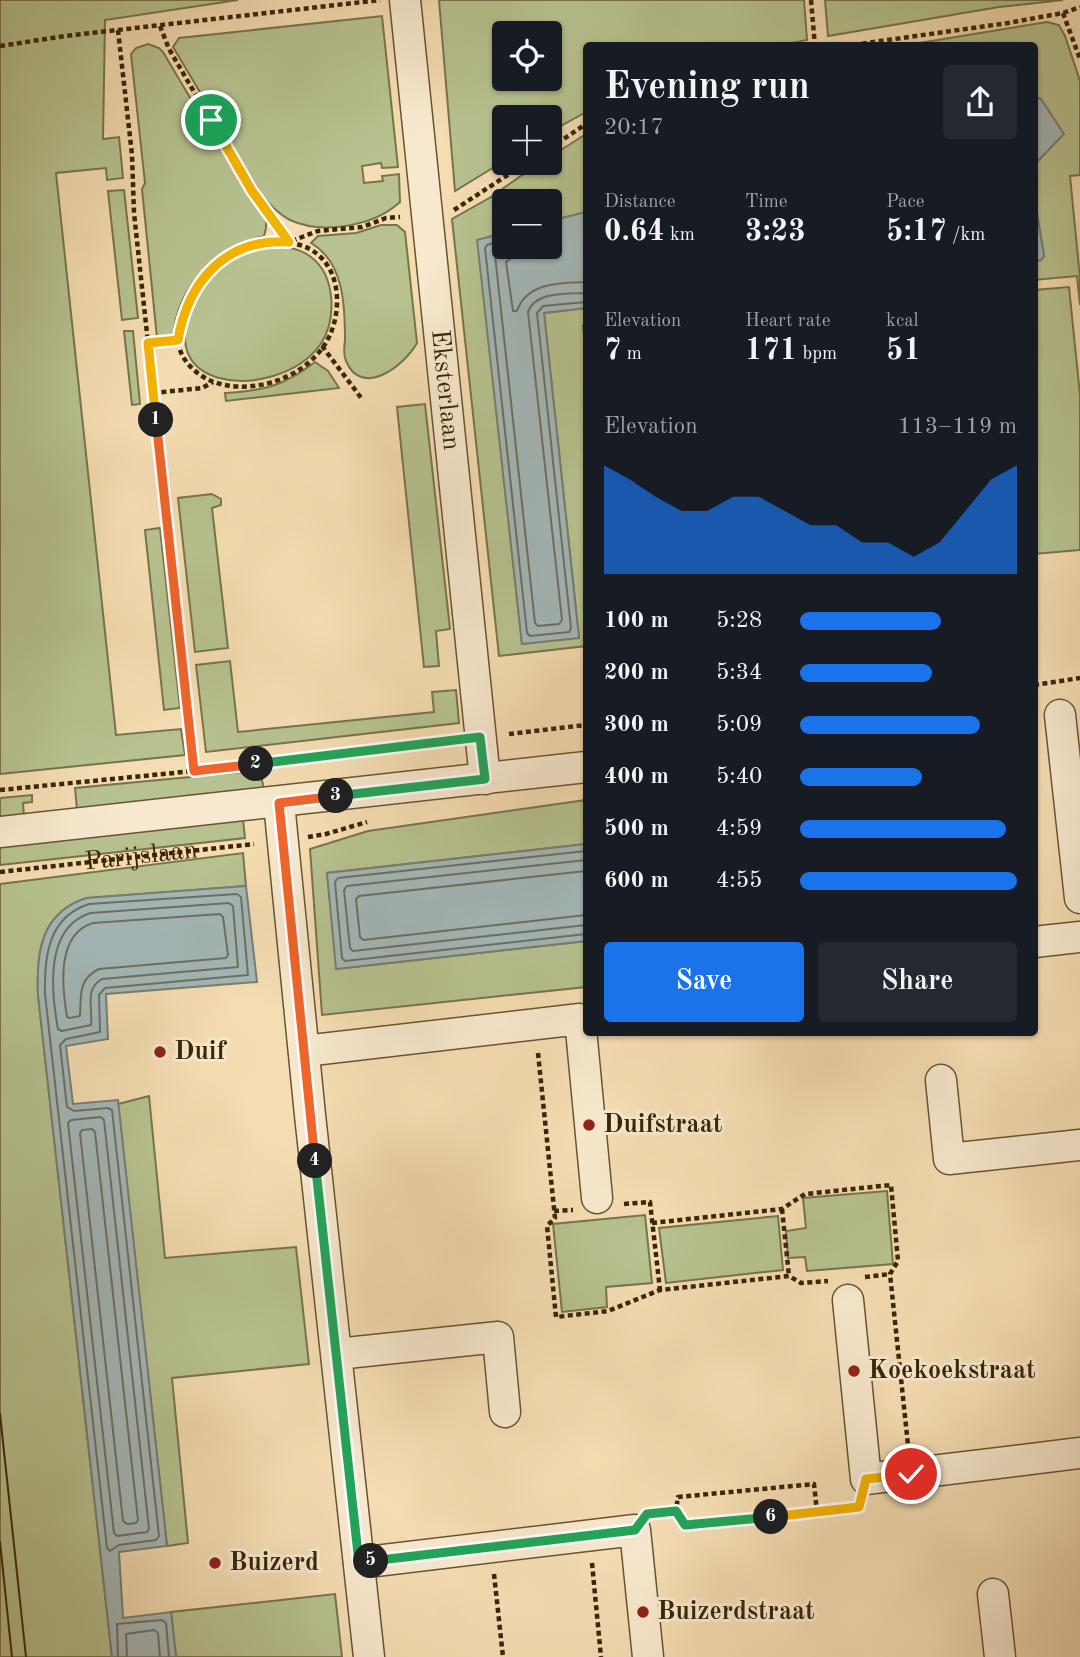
<!DOCTYPE html>
<html lang="en">
<head>
<meta charset="utf-8">
<style>
	body { margin:0; font-family:"Old Standard TT",serif; background:#242831; color:#f1f3f6; height:100vh; display:flex; flex-direction:column; font-size:26px; white-space:nowrap }
	* { box-sizing:border-box; margin:0 }
	p { font-size:23px; color:#9ea1a6 }
	.icon { flex:none; width:38px; height:38px; fill:none; stroke:currentColor; stroke-width:2; stroke-linecap:round; stroke-linejoin:round }
	.map { position:relative; flex:1; overflow:hidden }
	.details { position:absolute; left:583px; top:42px; width:455px; height:994px; display:flex; flex-direction:column; background:#171b24; border-radius:7px; box-shadow:0 2px 5px #0004 }
	.details>* { flex:none }
	.buttons { position:absolute; left:492px; top:21px; display:grid; gap:14px }
	.buttons a { display:grid; place-items:center; width:70px; height:70px; border-radius:7px; background:#171b24; box-shadow:0 2px 5px #0004; font-size:35px }
	.pin { position:absolute; display:grid; place-items:center; width:60px; height:60px; color:#fff; margin:-30px; border:4px solid #fff; border-radius:50%; box-shadow:0 2px 7px #0007 }
	.km { position:absolute; width:35px; height:35px; margin:-18px; border-radius:50%; background:#222; color:#fff; font-size:19px; line-height:35px; text-align:center }
	.round { display:grid; place-items:center; flex:none; width:74px; height:74px; border-radius:7px; background:#242831 }
	.summary { display:flex; align-items:center; justify-content:space-between; height:119px; padding:0 21px }
	h1 { font-size:38px; font-weight:800; line-height:52px }
	.metrics { display:grid; grid-template-columns:repeat(3,1fr); gap:10px; height:119px; padding:7px 21px }
	.metrics div { display:grid; align-content:center }
	.metrics b { font-size:30px; font-weight:800 }
	.metrics small { font-size:19px; font-weight:400 }
	.metrics p { font-size:19px }
	.chart { height:196px; padding:14px 21px }
	.chart p { display:flex; justify-content:space-between }
	.chart svg { width:100%; height:126px; margin-top:7px; fill:#1a73e8; opacity:.7 }
	.action { display:flex; gap:14px; margin-top:auto; padding:14px 21px }
	.action a { flex:1; height:80px; border-radius:7px; background:#1a73e8; color:#fff; font-size:28px; font-weight:800; line-height:80px; text-align:center }
	.action a+a { background:#242831; color:#f1f3f6 }
	ul { padding:0 21px; list-style:none; font-size:23px }
	li { display:grid; grid-template-columns:112px 84px 1fr; align-items:center; height:52px }
	li i { height:18px; border-radius:9px; background:#1a73e8 }
	.map>svg:first-child { display:block }
	.green { fill:#b7c290; stroke:#78744c; stroke-width:2; fill-rule:evenodd }
	.water { fill:#a3b8b9; stroke:#797e72; stroke-width:2 }
	.lines { fill:none; stroke-linecap:round; stroke-linejoin:round }
	.shore { stroke:#6e6f60; stroke-width:2 }
	.minor-casing { stroke:#685433; stroke-width:33 }
	.path { stroke:#392608; stroke-width:4.5; stroke-dasharray:5 3.5; stroke-linecap:butt }
	.minor { stroke:#f8e9ce; stroke-width:30 }
	.tram { stroke:#392608; stroke-width:2 }
	.split-1-casing { stroke:#fff; stroke-width:14 }
	.split-2-casing { stroke:#fff; stroke-width:14 }
	.split-3-casing { stroke:#fff; stroke-width:14 }
	.split-4-casing { stroke:#fff; stroke-width:14 }
	.split-5-casing { stroke:#fff; stroke-width:14 }
	.split-6-casing { stroke:#fff; stroke-width:14 }
	.split-7-casing { stroke:#fff; stroke-width:14 }
	.split-1 { stroke:#f5b400; stroke-width:9 }
	.split-2 { stroke:#f0652b; stroke-width:9 }
	.split-3 { stroke:#22a559; stroke-width:9 }
	.split-4 { stroke:#f0652b; stroke-width:9 }
	.split-5 { stroke:#22a559; stroke-width:9 }
	.split-6 { stroke:#22a559; stroke-width:9 }
	.split-7 { stroke:#f5b400; stroke-width:9 }
	.poi-dot { fill:#8f2418; stroke:#f8e9ce; stroke-width:2.5 }
	.labels { text-anchor:middle; dominant-baseline:central; stroke-width:6; stroke-linejoin:round; paint-order:stroke }
	.street-label { font-size:26px; fill:#392608; stroke:#f8e9ce }
	.poi-label { font-size:26px; font-weight:bold; fill:#392608; stroke:#f8e9ce; text-anchor:start }
</style>
</head>
<body>
<div class="map">
<svg width="1080" height="1657" viewBox="0 0 1080 1657">
	<rect width="100%" height="100%" fill="#f5ddb3"/>
	<filter id="stains"><feTurbulence type="fractalNoise" baseFrequency=".00286" numOctaves="4"/><feColorMatrix values="0 0 0 0 .2 0 0 0 0 .09 0 0 0 0 .02 0 0 0 .5 -.17"/></filter>
	<radialGradient id="worn" r=".72"><stop offset=".6" stop-color="#630" stop-opacity="0"/><stop offset="1" stop-color="#630" stop-opacity=".3"/></radialGradient>
	<g class="green">
		<polygon points="0,0 238,0 105,20 103,139 119,137 123,178 107,180 106,168 56,173 116,735 181,729 185,755 0,774"/>
		<path d="M439 0H804L807 40 776 46H586V112L550 132V117H504V161L455 191ZM504 33H550V79H504Z"/>
		<polygon points="825,0 1063,0 999,7 828,36"/>
		<path d="M382 16 398 167 382 168 381 163 362 166 364 183 383 181 382 176 399 174 400 202C374 226 323 235 290 220 278 214 269 204 261 194L173 47 179 38Z"/>
		<polygon points="1047,22 1059,25 1065,36 1080,81 1080,175 1070,176 1080,278 1080,305 1077,276 1034,280 1034,261 1041,260 1044,256 1034,195 1034,165 1063,134 1041,99 1034,97 1034,46 901,46"/>
		<path d="M148 44 159 48 163 52 249 197C261 213 271 215 264 236 215 247 177 287 173 337L157 338 142 189 145 183 131 54 136 48Z"/>
		<polygon points="586,134 586,212 550,221 550,201 504,201 504,233 478,240 522,644 579,637 544,313 586,308 586,325 583,326 586,354 586,646 499,656 452,219 491,197 539,163 550,163 550,157"/>
		<polygon points="124,190 138,318 122,320 108,191"/>
		<path d="M381 225H397L405 232 417 343C405 365 362 399 346 361 343 354 344 347 345 340 345 306 344 262 311 243L318 236 356 233Z"/>
		<path d="M281 246C292 248 302 250 311 257 336 276 337 320 320 345 299 374 252 387 219 378 156 360 193 285 231 261 246 252 264 247 281 246Z"/>
		<polygon points="1069,287 1080,395 1080,550 1034,554 1034,290"/>
		<polygon points="124,331 133,331 140,404 132,405"/>
		<path d="M315 362 328 371 339 388 226 401 225 393C263 391 284 386 315 362Z"/>
		<polygon points="425,404 450,629 436,631 439,666 424,667 397,407"/>
		<polygon points="212,494 221,499 221,505 212,508 228,648 195,652 178,498"/>
		<polygon points="160,528 180,708 164,710 145,530"/>
		<polygon points="230,661 238,732 434,712 432,692 456,690 459,723 206,752 196,665"/>
		<polygon points="243,772 261,776 264,789 77,810 75,788"/>
		<polygon points="32,795 32,802 23,803 24,816 0,819 0,798"/>
		<polygon points="586,800 586,844 327,873 337,969 586,941 586,987 322,1015 310,849 368,831"/>
		<polygon points="243,820 245,838 0,865 0,845"/>
		<path d="M243 853 246 886 87 898C41 912 36 952 38 995L112 1657H0V884Z"/>
		<polygon points="149,1096 165,1258 296,1247 309,1364 172,1378 188,1543 167,1546 118,1104"/>
		<polygon points="887,1191 893,1264 807,1271 805,1257 788,1258 786,1231 806,1228 803,1198"/>
		<polygon points="645,1215 652,1283 606,1287 607,1307 562,1312 553,1224"/>
		<polygon points="778,1216 783,1270 666,1283 659,1228"/>
		<polygon points="335,1594 342,1657 176,1657 171,1612"/>
	</g>
	<g class="water">
		<polygon points="1034,97 1041,99 1064,134 1034,165"/>
		<polygon points="1034,195 1044,256 1041,260 1034,261"/>
		<polygon points="586,212 586,308 544,313 579,638 522,644 477,240 504,233 504,247 550,247 550,221"/>
		<polygon points="586,844 586,941 336,969 327,873"/>
		<path d="M246 886 257 982 106 994 108 1039 66 1046 73 1104 118 1100 167 1546 119 1552 123 1618 171 1612 176 1657H112L38 995C36 952 41 912 87 898Z"/>
	</g>
	<g class="lines">
		<g class="shore">
			<polyline points="504,240 487,245 485,248 527,633 530,636 569,632 571,628 537,313 543,306 586,302"/>
			<path d="M511 247 497 251 495 255 535 623 538 626 559 624 562 620 528 312C535 291 568 294 586 293"/>
			<path d="M526 247 506 262 513 311H517C527 282 560 283 586 282"/>
			<polyline points="586,851 338,878 335,882 342,958 345,961 586,934"/>
			<polyline points="586,860 347,886 344,890 350,948 353,951 586,925"/>
			<polyline points="586,871 359,896 356,899 360,937 363,940 586,915"/>
			<path d="M237 894 241 897 248 975 105 988 99 995 100 1032 66 1039 60 1045 67 1107 74 1111 108 1108 112 1110 159 1536 156 1540 119 1545 110 1551 107 1548 45 994C44 957 48 917 89 904Z"/>
			<path d="M229 903 233 906 238 967 102 979C84 989 93 1008 91 1025L62 1031 58 1029C51 991 44 927 91 913Z"/>
			<path d="M220 914 223 917 228 955 226 958 99 969C78 979 81 996 80 1016L70 1018 67 1017C62 987 56 934 93 923Z"/>
			<polygon points="101,1117 104,1120 149,1529 147,1532 117,1536 114,1533 68,1123 71,1120"/>
			<polygon points="92,1129 95,1132 138,1520 136,1523 127,1524 123,1521 80,1133 82,1130"/>
			<polyline points="118,1657 117,1624 162,1620 166,1623 169,1657"/>
			<polyline points="127,1657 126,1634 154,1630 158,1633 160,1657"/>
		</g>
		<defs>
			<g id="minor">
				<path id="s2" d="M405 0 485 779"/>
				<polyline points="1060,715 1080,898"/>
				<polyline points="279,803 310,1115 369,1657"/>
				<polyline points="0,832 586,767"/>
				<polyline points="1034,942 1080,937"/>
				<polyline points="304,1051 580,1019 597,1198"/>
				<polyline points="941,1080 949,1159 1080,1145"/>
				<polyline points="848,1300 866,1479 1080,1453"/>
				<polyline points="337,1354 498,1337 505,1412"/>
				<polyline points="359,1563 635,1530 648,1657"/>
				<polyline points="993,1594 1000,1657"/>
			</g>
		</defs>
		<use href="#minor" class="minor-casing"/>
		<g class="path">
			<polyline points="811,0 815,46"/>
			<polyline points="1063,13 1080,59"/>
			<polyline points="160,26 169,49 252,191 289,242 318,231 362,227 386,218 400,217"/>
			<polyline points="118,30 132,155 134,213 194,771"/>
			<polyline points="0,46 65,36 380,0"/>
			<polyline points="845,46 1008,23 1063,13 1080,7"/>
			<polyline points="550,148 586,124"/>
			<polyline points="454,210 526,163"/>
			<path d="M272 241C287 242 301 243 313 251 341 269 342 310 329 337 309 378 250 398 209 380 194 373 179 358 178 340 176 312 204 270 227 256 241 248 257 244 272 241Z"/>
			<polyline points="148,343 178,340"/>
			<polyline points="322,346 362,399"/>
			<polyline points="153,393 202,388 213,382"/>
			<polyline points="1034,685 1080,678"/>
			<polyline points="509,734 586,725"/>
			<polyline points="0,790 194,771 455,740"/>
			<polyline points="308,837 326,834 367,822"/>
			<path id="s1" d="M0 872 254 844"/>
			<polyline points="538,1053 555,1218 547,1226 556,1317 608,1311 660,1290 789,1276 801,1283 828,1281"/>
			<polyline points="624,1204 650,1202 660,1290"/>
			<polyline points="782,1209 789,1276"/>
			<polyline points="554,1211 573,1210"/>
			<polyline points="652,1223 782,1209 805,1194 891,1185 898,1261 890,1274 908,1445"/>
			<polyline points="865,1277 890,1274"/>
			<polyline points="676,1511 685,1525 859,1507"/>
			<polyline points="656,1513 676,1511 678,1497 814,1484 817,1512"/>
			<polyline points="592,1563 601,1657"/>
			<polyline points="494,1574 503,1657"/>
		</g>
		<use href="#minor" class="minor"/>
		<g class="tram">
			<polyline points="0,1414 26,1657"/>
			<polyline points="0,1542 12,1657"/>
		</g>
	</g>
	<g class="lines">
		<defs>
			<path id="split-1" d="M156 420 148 343 178 340C188 281 226 238 289 242L252 191 211 120"/>
			<polyline id="split-2" points="156,420 194,771 256,764"/>
			<polyline id="split-3" points="256,764 480,737 485,779 336,796"/>
			<polyline id="split-4" points="315,1161 279,803 336,796"/>
			<polyline id="split-5" points="315,1161 359,1563 371,1561"/>
			<polyline id="split-6" points="371,1561 635,1530 647,1514 676,1511 685,1525 771,1517"/>
			<polyline id="split-7" points="771,1517 859,1507 866,1479 911,1474"/>
		</defs>
		<use href="#split-1" class="split-1-casing"/>
		<use href="#split-2" class="split-2-casing"/>
		<use href="#split-3" class="split-3-casing"/>
		<use href="#split-4" class="split-4-casing"/>
		<use href="#split-5" class="split-5-casing"/>
		<use href="#split-6" class="split-6-casing"/>
		<use href="#split-7" class="split-7-casing"/>
		<use href="#split-1" class="split-1"/>
		<use href="#split-2" class="split-2"/>
		<use href="#split-3" class="split-3"/>
		<use href="#split-4" class="split-4"/>
		<use href="#split-5" class="split-5"/>
		<use href="#split-6" class="split-6"/>
		<use href="#split-7" class="split-7"/>
	</g>
	<g class="poi-dot">
		<circle cx="160" cy="1052" r="7"/>
		<circle cx="589" cy="1125" r="7"/>
		<circle cx="854" cy="1371" r="7"/>
		<circle cx="215" cy="1563" r="7"/>
		<circle cx="643" cy="1612" r="7"/>
	</g>
	<g class="labels">
		<g class="street-label">
			<text stroke="none"><textPath href="#s2" startOffset="392">Eksterlaan</textPath></text>
			<text stroke="none"><textPath href="#s1" startOffset="142">Parijslaan</textPath></text>
		</g>
		<g class="poi-label">
			<text x="174" y="1052">Duif</text>
			<text x="603" y="1125">Duifstraat</text>
			<text x="868" y="1371">Koekoekstraat</text>
			<text x="229" y="1563">Buizerd</text>
			<text x="657" y="1612">Buizerdstraat</text>
		</g>
	</g>
	<rect width="100%" height="100%" filter="url(#stains)"/>
	<rect width="100%" height="100%" fill="url(#worn)"/>
</svg>
<div class="buttons">
<a><svg class="icon" aria-label="locate" viewBox="0 0 24 24"><circle cx="12" cy="12" r="6"/><path d="M12 2v4M12 18v4M2 12h4M18 12h4"/></svg></a>
<a>+</a>
<a>−</a>
</div>
<div class="pin" style="left:211px;top:120px;background:#1e9e55"><svg class="icon" aria-label="arrive" viewBox="0 0 24 24"><path d="M6 21V4h12l-3 4 3 4H6"/></svg></div>
<div class="pin" style="left:911px;top:1474px;background:#d93025"><svg class="icon" aria-label="check" viewBox="0 0 24 24"><path d="M5 12l5 5 9-10"/></svg></div>
<b class="km" style="left:156px;top:420px">1</b>
<b class="km" style="left:256px;top:764px">2</b>
<b class="km" style="left:336px;top:796px">3</b>
<b class="km" style="left:315px;top:1161px">4</b>
<b class="km" style="left:371px;top:1561px">5</b>
<b class="km" style="left:771px;top:1517px">6</b>
<section class="details">
<div class="summary"><div><h1>Evening run</h1><p>20:17</p></div><a class="round"><svg class="icon" aria-label="share" viewBox="0 0 24 24"><path d="M12 15V3M7 8l5-5 5 5M5 13v7h14v-7"/></svg></a></div>
<div class="metrics">
<div><p>Distance</p><b>0.64<small> km</small></b></div>
<div><p>Time</p><b>3:23</b></div>
<div><p>Pace</p><b>5:17<small> /km</small></b></div>
</div>
<div class="metrics">
<div><p>Elevation</p><b>7<small> m</small></b></div>
<div><p>Heart rate</p><b>171<small> bpm</small></b></div>
<div><p>kcal</p><b>51</b></div>
</div>
<div class="chart"><p><span>Elevation</span>113–119 m</p>
<svg viewBox="0 0 160 44" preserveAspectRatio="none"><path d="M0 44V6L10 11L20 17L30 22L40 22L50 17L60 17L70 22L80 27L90 27L100 33L110 33L120 38L130 33L140 22L150 11L160 6V44z"/></svg>
</div>
<ul>
<li><b>100 m</b>5:28<i style="width:65%"></i></li>
<li><b>200 m</b>5:34<i style="width:61%"></i></li>
<li><b>300 m</b>5:09<i style="width:83%"></i></li>
<li><b>400 m</b>5:40<i style="width:56%"></i></li>
<li><b>500 m</b>4:59<i style="width:95%"></i></li>
<li><b>600 m</b>4:55<i style="width:100%"></i></li>
</ul>
<div class="action"><a>Save</a><a>Share</a></div>
</section>
</div>
</body>
</html>
